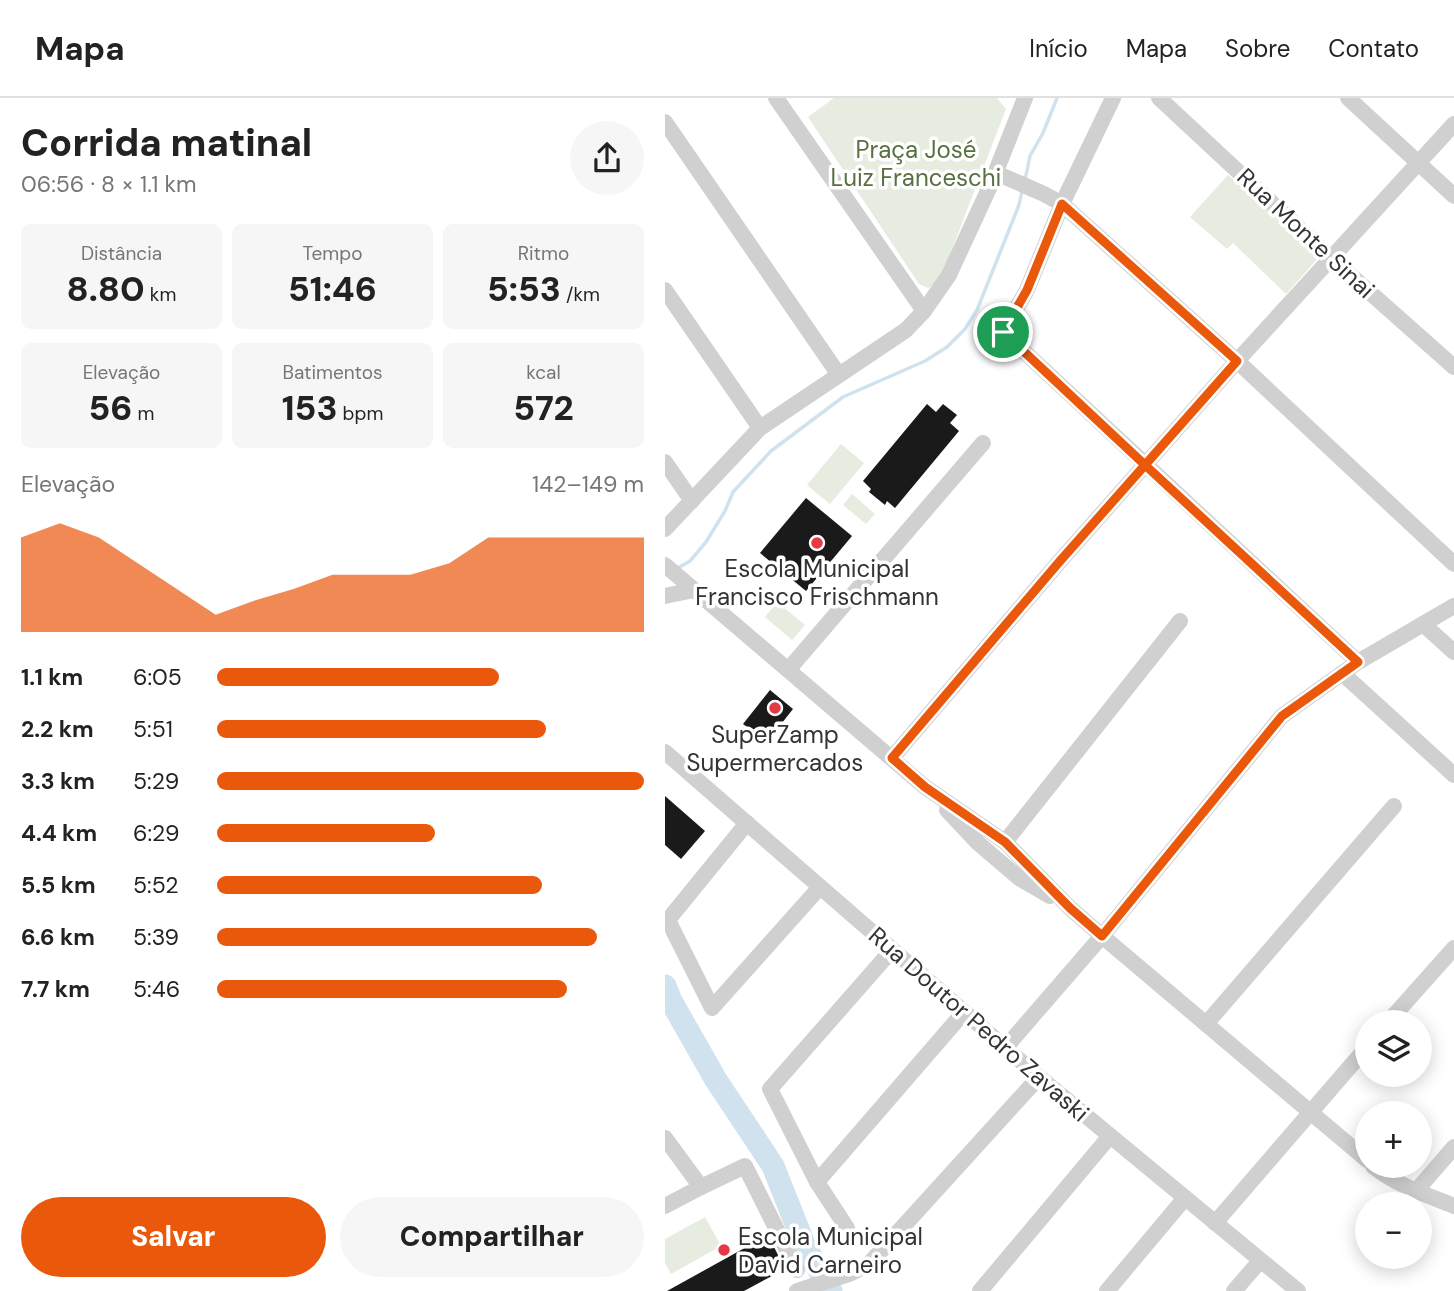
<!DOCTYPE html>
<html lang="pt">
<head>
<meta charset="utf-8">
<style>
	body { margin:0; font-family:"DM Sans",sans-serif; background:#f6f6f6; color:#222; height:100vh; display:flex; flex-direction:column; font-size:26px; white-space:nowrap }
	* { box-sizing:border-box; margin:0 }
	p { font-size:23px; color:#767676 }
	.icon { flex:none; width:38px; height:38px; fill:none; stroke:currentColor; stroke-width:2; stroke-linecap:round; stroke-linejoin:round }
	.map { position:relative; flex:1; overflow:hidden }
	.sheet { display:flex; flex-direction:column; background:#fff; width:665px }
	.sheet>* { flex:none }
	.fabs { position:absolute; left:690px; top:912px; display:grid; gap:14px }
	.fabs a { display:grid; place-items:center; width:77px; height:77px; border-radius:50%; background:#fff; box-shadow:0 4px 18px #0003; font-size:35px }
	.pin { position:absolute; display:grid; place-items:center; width:60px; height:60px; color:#fff; margin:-30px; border:4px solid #fff; border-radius:50%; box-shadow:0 2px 7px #0007 }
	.round { display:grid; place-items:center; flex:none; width:74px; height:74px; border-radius:37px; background:#f6f6f6 }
	.headline { display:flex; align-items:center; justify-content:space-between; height:119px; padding:0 21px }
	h1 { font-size:38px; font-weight:800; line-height:52px }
	.metrics { display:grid; grid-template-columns:repeat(3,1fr); gap:10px; height:119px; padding:7px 21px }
	.metrics div { display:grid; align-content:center; border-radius:10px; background:#f6f6f6; text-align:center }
	.metrics b { font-size:35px; font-weight:800 }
	.metrics small { font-size:19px; font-weight:400 }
	.metrics p { font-size:19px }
	.chart { height:196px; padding:14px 21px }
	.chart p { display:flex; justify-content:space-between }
	.chart svg { width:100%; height:126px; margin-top:7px; fill:#ea580c; opacity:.7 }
	.action { display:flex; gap:14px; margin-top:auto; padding:14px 21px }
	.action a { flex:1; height:80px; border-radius:42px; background:#ea580c; color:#fff; font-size:28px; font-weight:800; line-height:80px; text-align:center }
	.action a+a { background:#f6f6f6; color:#222 }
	ul { padding:0 21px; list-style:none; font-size:23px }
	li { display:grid; grid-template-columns:112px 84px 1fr; align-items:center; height:52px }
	li i { height:18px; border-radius:9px; background:#ea580c }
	header { display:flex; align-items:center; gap:42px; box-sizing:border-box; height:98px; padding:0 35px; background:#fff; border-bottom:2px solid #e0e0e0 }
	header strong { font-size:33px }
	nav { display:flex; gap:38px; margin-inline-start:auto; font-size:24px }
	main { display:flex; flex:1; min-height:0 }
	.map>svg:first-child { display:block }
	.green { fill:#e6ecdf }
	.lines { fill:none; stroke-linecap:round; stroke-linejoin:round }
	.stream { stroke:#cfe2ee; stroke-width:3.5 }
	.river { stroke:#cfe2ee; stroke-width:23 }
	.building { fill:#1a1a1a }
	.minor { stroke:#d0d0d0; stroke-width:16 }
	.route-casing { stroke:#fff; stroke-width:14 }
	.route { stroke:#ea580c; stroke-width:9 }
	.poi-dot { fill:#e63946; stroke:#fff; stroke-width:2.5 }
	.labels { text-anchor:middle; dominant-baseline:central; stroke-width:7; stroke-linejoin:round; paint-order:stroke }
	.park-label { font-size:24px; fill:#56703f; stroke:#fff }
	.street-label { font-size:24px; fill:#333; stroke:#fff }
	.poi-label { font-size:24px; fill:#333; stroke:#fff }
</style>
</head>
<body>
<header>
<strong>Mapa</strong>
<nav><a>Início</a><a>Mapa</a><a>Sobre</a><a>Contato</a></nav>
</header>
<main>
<section class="sheet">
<div class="headline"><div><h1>Corrida matinal</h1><p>06:56 · 8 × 1.1 km</p></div><a class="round"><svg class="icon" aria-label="share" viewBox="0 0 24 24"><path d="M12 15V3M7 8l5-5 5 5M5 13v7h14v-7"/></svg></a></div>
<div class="metrics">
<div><p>Distância</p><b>8.80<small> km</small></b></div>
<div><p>Tempo</p><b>51:46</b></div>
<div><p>Ritmo</p><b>5:53<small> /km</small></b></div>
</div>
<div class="metrics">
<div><p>Elevação</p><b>56<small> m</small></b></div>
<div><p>Batimentos</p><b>153<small> bpm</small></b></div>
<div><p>kcal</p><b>572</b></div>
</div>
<div class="chart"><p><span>Elevação</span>142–149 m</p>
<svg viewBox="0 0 160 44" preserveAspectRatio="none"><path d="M0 44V11L10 6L20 11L30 20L40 29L50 38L60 33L70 29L80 24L90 24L100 24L110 20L120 11L130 11L140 11L150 11L160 11V44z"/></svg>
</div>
<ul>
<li><b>1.1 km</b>6:05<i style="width:66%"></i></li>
<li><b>2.2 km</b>5:51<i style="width:77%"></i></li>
<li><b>3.3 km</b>5:29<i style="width:100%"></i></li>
<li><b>4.4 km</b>6:29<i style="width:51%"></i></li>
<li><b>5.5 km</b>5:52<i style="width:76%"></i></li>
<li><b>6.6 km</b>5:39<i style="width:89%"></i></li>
<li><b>7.7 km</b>5:46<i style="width:82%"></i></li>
</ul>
<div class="action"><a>Salvar</a><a>Compartilhar</a></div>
</section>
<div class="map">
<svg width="789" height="1193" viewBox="0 0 789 1193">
	<rect width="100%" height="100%" fill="#fff"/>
	<g class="green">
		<polygon points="169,0 332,0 341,11 277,177 272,186 263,190 254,186 143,19"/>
		<polygon points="563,77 655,158 621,196 568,145 562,151 525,119"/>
		<polygon points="176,346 199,365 165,406 142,387"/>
		<polygon points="187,396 210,416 201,426 178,407"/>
		<polygon points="112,504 140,527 127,542 100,519"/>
		<polygon points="40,1119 56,1148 6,1176 0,1165 0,1141"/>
	</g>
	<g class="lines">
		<g class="stream">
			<polyline points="360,82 365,58 378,35 392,0"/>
			<polyline points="11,471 25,463 41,444 60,413 68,394 106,353 178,299 260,263 282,249 300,231 312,212 354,107 357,93"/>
		</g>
		<polyline class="river" points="0,888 6,903 51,982 108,1068 139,1146 166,1193"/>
	</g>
	<g class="building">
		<polygon points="262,306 271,314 278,306 292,317 285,325 294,333 230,410 222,403 220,407 204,394 206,391 198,383"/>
		<polygon points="141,400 187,438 141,493 95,455"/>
		<polygon points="105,592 128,611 102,644 78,626"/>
		<polygon points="0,698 40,733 16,761 0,747"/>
		<polygon points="103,1137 120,1171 79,1193 2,1193"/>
	</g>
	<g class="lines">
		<g class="minor">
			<polyline points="111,0 259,213"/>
			<polyline points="448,0 397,106 362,192 338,234 693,564"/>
			<polyline points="494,0 666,160 789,269"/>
			<polyline points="683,0 789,98"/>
			<polyline points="0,24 174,277"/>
			<polyline points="331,75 379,96 397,106 572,263 789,466"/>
			<polyline points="0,192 95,330"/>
			<polyline points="0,364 27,403"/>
			<polyline points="0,431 95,330 241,232 259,213 284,177 326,86 360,0"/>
			<polyline points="0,467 260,689 340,744 405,810 437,838 702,1062"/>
			<polyline points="0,498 29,492"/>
			<polyline points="758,526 789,554"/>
			<polyline points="123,572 318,345"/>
			<polyline points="677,575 789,677"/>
			<polyline points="0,654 374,979 633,1193"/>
			<polyline points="227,660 395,463 572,263 789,26"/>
			<polyline points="282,712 313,745 354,780 385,798"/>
			<polyline points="82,725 3,822 47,910 155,789"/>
			<polyline points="340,744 515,523"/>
			<polyline points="723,924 789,850"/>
			<polyline points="541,926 729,708"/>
			<polyline points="340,950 437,838 617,618 693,564 789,508"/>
			<polyline points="0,1040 36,1089"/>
			<path d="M708 1068C731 1087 762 1097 789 1108"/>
			<polyline points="152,1084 299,914"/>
			<polyline points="751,1093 789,1049"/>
			<polyline points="0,1108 36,1089 80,1068 132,1172"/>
			<polyline points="550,1125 702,949"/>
			<polyline points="182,1130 152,1084 105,991 227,852"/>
			<polyline points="132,1193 184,1176 204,1166 374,979"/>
			<polyline points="315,1193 445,1038"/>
			<polyline points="442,1193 520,1100"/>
			<polyline points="569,1193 595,1163"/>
		</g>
	</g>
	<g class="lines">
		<defs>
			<polyline id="route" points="338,234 480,367 395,463 227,660 260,689 340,744 405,810 437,838 617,618 693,564 480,367 572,263 397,106 362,192 338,234"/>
		</defs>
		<use href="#route" class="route-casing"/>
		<use href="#route" class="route"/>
	</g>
	<g class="poi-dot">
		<circle cx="152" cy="445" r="7"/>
		<circle cx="110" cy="610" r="7"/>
		<circle cx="59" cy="1152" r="7"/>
	</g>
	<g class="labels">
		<g class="park-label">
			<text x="251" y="51">Praça José<tspan x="251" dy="28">Luiz Franceschi</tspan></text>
		</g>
		<g class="street-label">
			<text transform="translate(641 135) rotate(43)">Rua Monte Sinai</text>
			<text transform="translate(314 926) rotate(41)">Rua Doutor Pedro Zavaski</text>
		</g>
		<g class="poi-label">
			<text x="152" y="470">Escola Municipal<tspan x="152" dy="28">Francisco Frischmann</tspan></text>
			<text x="110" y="636">SuperZamp<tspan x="110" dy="28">Supermercados</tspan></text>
			<text x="73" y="1138" text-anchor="start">Escola Municipal<tspan x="73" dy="28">David Carneiro</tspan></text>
		</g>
	</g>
</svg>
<div class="fabs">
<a><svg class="icon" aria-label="layers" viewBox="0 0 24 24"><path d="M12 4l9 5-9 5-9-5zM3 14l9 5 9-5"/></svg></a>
<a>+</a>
<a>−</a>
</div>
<div class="pin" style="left:338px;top:234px;background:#1e9e55"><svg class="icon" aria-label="arrive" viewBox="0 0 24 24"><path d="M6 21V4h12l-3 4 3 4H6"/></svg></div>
</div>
</main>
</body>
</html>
